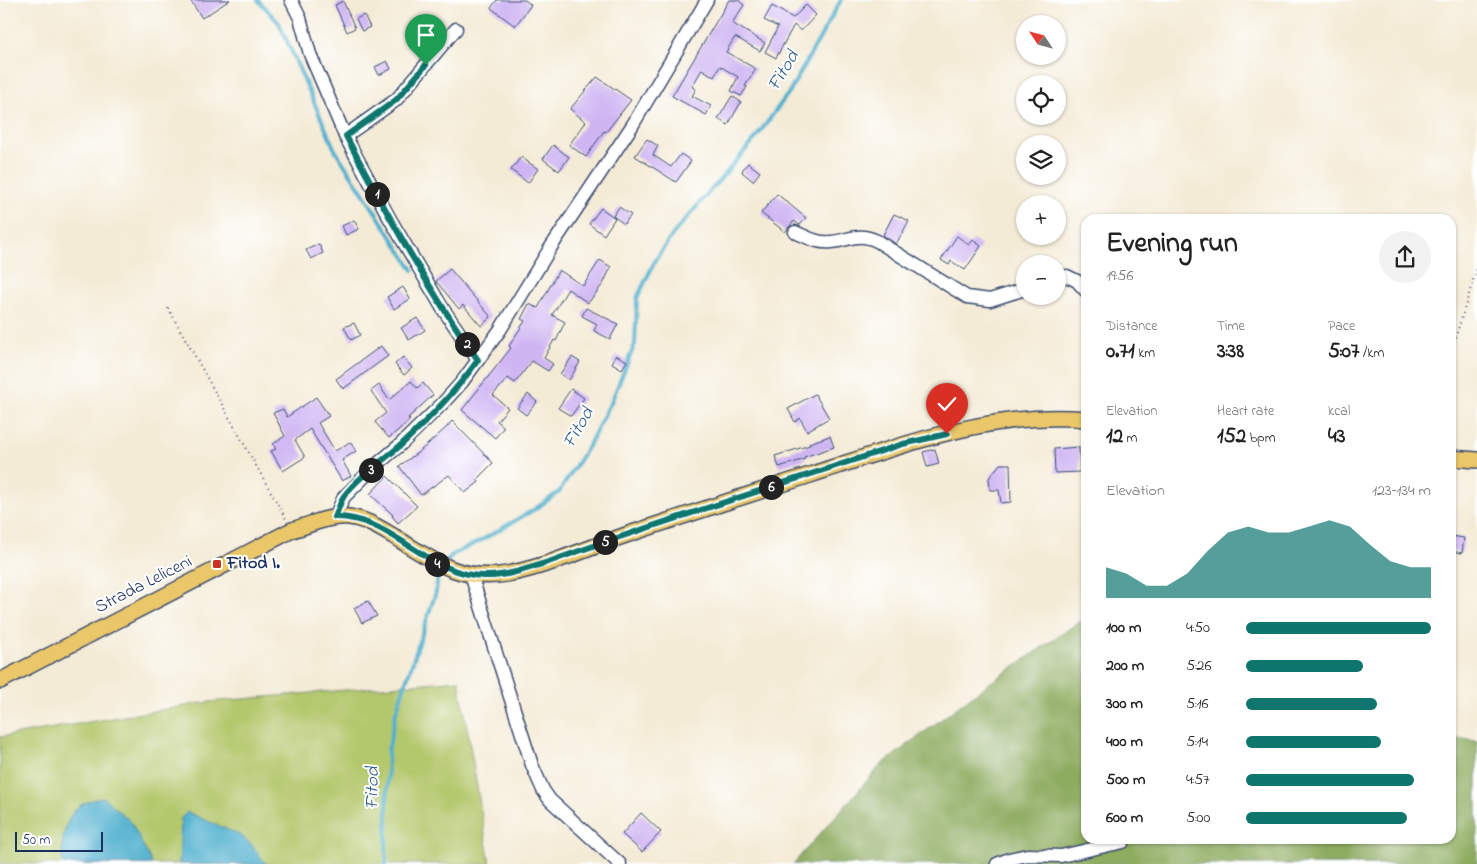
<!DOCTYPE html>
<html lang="en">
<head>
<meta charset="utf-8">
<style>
	body { margin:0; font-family:"Indie Flower",sans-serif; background:#f2f2f2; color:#222; height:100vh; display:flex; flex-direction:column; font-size:19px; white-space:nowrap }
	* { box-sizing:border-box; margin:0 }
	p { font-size:16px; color:#767676 }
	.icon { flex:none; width:28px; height:28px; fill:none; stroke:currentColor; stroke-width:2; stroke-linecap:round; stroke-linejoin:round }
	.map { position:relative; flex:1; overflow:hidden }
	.side { position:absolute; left:1081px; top:214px; width:375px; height:630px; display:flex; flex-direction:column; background:#fff; border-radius:15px; box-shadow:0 1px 4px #0004 }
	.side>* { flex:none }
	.needle { width:32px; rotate:306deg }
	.buttons { position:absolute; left:1016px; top:15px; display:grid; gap:10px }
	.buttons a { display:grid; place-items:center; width:50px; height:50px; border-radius:50%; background:#fff; box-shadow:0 1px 4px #0004; font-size:25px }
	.scale { position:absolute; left:15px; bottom:12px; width:88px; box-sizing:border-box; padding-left:5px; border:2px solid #1b2f5e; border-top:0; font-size:14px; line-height:18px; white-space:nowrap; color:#1b2f5e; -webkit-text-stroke:4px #fff; paint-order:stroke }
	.pin { position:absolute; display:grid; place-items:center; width:42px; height:42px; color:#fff; margin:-51px -21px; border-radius:50% 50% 50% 0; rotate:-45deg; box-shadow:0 0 5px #0007 }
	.pin .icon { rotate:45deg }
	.km { position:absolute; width:25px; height:25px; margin:-12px; border-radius:50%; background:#222; color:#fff; font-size:14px; line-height:25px; text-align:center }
	.round { display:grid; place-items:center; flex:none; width:52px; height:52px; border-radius:26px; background:#f2f2f2 }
	.summary { display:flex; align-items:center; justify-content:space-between; height:85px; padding:0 25px }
	h1 { font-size:28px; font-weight:800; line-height:38px }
	.figures { display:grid; grid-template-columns:repeat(3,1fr); gap:8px; height:85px; padding:5px 25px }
	.figures div { display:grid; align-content:center }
	.figures b { font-size:21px; font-weight:800 }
	.figures small { font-size:14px; font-weight:400 }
	.figures p { font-size:14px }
	.chart { height:140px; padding:10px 25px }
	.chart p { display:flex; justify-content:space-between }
	.chart svg { width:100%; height:90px; margin-top:5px; fill:#0f766e; opacity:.7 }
	ul { padding:0 25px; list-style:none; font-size:16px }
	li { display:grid; grid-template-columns:80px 60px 1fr; align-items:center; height:38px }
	li i { height:12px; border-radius:6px; background:#0f766e }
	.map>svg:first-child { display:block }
	.green { fill:#b3c76c; stroke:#677b65 }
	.forest { fill:#8eac60; stroke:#546e5f }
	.water { fill:#4eafcd; stroke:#346f96 }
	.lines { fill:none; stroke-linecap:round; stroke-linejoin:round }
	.stream { stroke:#4eafcd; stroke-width:4 }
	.building { fill:#cfb6f3 }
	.minor-casing { stroke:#3c4b70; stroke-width:15 }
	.major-casing { stroke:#3c4b70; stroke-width:18 }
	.path { stroke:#3c4b70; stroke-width:2; stroke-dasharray:1 4; stroke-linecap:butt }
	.minor { stroke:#fff; stroke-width:12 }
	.major { stroke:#eac769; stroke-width:15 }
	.route-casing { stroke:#fff; stroke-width:10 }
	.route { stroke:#0f766e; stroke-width:6 }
	.poi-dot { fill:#c8321e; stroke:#fff; stroke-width:2 }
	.labels { text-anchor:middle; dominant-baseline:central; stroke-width:4; stroke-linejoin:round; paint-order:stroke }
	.poi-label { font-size:18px; font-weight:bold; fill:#1b2f5e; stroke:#fff; text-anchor:start }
	.street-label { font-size:18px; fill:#1b2f5e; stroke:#fff }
	.water-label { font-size:19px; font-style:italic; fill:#2d5c85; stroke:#fff }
</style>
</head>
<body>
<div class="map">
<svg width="1477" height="864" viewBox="0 0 1477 864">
	<rect width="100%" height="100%" fill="#fff"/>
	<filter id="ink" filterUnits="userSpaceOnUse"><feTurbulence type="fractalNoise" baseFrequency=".02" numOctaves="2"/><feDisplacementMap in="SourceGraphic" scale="10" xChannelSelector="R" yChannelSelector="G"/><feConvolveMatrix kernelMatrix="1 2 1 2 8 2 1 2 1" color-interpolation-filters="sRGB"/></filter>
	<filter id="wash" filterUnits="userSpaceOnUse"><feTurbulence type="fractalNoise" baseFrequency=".0096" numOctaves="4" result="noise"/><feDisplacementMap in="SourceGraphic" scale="20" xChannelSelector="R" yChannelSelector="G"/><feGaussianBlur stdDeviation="1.12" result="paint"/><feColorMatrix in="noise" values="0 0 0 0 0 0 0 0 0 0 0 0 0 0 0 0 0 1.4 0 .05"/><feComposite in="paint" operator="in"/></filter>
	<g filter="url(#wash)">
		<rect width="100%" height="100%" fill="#f4ebd6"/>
		<polygon class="green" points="459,680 490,864 0,864 0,737 208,702"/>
		<polygon class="forest" points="1079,622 1086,623 1086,839 1451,839 1451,737 1477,741 1477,864 793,864 881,765 984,687"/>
		<g class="water">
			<path d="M103 797 131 822 150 859 151 864H63C60 847 64 815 81 805 87 801 96 799 103 797Z"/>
			<polygon points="187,812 240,835 252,845 266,864 179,864 181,818"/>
		</g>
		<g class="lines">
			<g class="stream">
				<polyline points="258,0 279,23 335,150 413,270"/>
				<polyline points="446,563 452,555 482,540 535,509 559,492 590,443 612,400 635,344 637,298 656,259 673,234 755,139 790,91 841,0"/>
				<polyline points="386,864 388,751 396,712 436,592 438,574 442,569"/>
			</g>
		</g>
		<g id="blocks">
			<g class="building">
				<polygon points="190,0 230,0 202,18"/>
				<polygon points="497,0 525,0 531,5 515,26 491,8"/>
				<polygon points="729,0 738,0 744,5 732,23 765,43 760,51 735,37 726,52 756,69 745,86 747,87 741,96 731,91 738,77 720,66 714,77 702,69 692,87 696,89 692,96 711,106 706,115 672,96"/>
				<polygon points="343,1 355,28 347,32 335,5"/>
				<polygon points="806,5 816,15 801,31 794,25 776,58 765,52 778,27 764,20 772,6 793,18"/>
				<polygon points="364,15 370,27 362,31 356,19"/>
				<polygon points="387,61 391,69 379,75 375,67"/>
				<polygon points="597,77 631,100 606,132 604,131 586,157 569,145 586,122 570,109"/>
				<polygon points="732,96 741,102 728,125 718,119"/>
				<polygon points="647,139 658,146 653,155 671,167 681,154 691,161 676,182 635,156"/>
				<polygon points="553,145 569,157 559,171 543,159"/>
				<polygon points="521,157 538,169 528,183 511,170"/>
				<polygon points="748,163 760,172 753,181 742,172 743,169"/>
				<polygon points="777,194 806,218 800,225 794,221 785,232 761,213"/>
				<polygon points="619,207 631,215 624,224 613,216"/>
				<polygon points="601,208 615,218 604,235 589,224"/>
				<polygon points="894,214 909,221 896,244 883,235"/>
				<polygon points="354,220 359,229 346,235 342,226"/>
				<polygon points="957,236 969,245 973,240 981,246 965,270 951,261 949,265 941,260"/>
				<polygon points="319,244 323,253 311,259 306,250"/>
				<polygon points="600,260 611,267 603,284 588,303 568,289 552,315 565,322 556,341 554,340 544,358 553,364 548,371 532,361 515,383 508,378 493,395 508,408 497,421 504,427 495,438 462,410 511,348 509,346 525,321 521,319 529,304 538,308 559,270 583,286"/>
				<polygon points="450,269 491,317 481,326 463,305 459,309 436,281"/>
				<polygon points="403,287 410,299 394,309 387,297"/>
				<polygon points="586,308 618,324 610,339 594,331 597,324 582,316"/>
				<polygon points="417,318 425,330 409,340 401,328"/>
				<polygon points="354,323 360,335 351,340 344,327"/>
				<polygon points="381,346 388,356 343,389 336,379"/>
				<polygon points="616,355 627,361 622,369 612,363"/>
				<polygon points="403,357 412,368 404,375 395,364"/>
				<polygon points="572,357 580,362 569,380 560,374"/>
				<polygon points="411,381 417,388 423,383 433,395 408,418 410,420 389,438 375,422 386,413 371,391 379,385 389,400"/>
				<polygon points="571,389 584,398 571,416 558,408"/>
				<polygon points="528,394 537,402 526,415 517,408"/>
				<polygon points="815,394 829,418 807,431 800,418 795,422 788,409"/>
				<polygon points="316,397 329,416 318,423 335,451 350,442 356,451 342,460 351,476 342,481 310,429 295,440 305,457 283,471 271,451 276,449 273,444 285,436 273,413 283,409 287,417"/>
				<polygon points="452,421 493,463 477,479 479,482 465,493 449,475 421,495 399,466 420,451 446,428"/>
				<polygon points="830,436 834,447 804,457 805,459 779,467 775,456 810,445 809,443"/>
				<polygon points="1079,447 1080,472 1055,473 1054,449"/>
				<polygon points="935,449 939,464 927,467 923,452"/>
				<polygon points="1000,464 1010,464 1011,502 1001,503 999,490 990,490 989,478"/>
				<polygon points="387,476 417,506 398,523 392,516 393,515 370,494"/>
				<polygon points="1451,536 1464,538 1462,553 1451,551"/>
				<polygon points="368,601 377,616 362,623 354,608"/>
				<polygon points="641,813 661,832 642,852 622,834"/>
			</g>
		</g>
	</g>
	<g filter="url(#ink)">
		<use href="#blocks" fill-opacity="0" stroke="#3c4b70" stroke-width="1"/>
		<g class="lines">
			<defs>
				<g id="minor">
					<polyline points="291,0 300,18 310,54 345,136 390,219 443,309 478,360"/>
					<polyline points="345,136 396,100 456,29"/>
					<path d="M795 232C807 237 818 244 832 242 850 240 858 232 877 241L967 297 990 300 1025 289"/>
					<polyline points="1058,279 1067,276 1077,281 1086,291"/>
					<polyline points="335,517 344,497 375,466 400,445 443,403 462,382 478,360 500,330 551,247 632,126 707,0"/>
					<polyline points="471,575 532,765 543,790 550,800 620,864"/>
					<polyline points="997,864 1009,859 1027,855 1061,856 1123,842"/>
				</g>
				<g id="major">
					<polyline points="1451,458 1477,460"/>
					<path d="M0 681 292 530C310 525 330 515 349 517 366 519 381 529 395 537 432 560 460 582 507 574 546 567 588 548 626 535 688 514 751 494 813 474 899 446 995 410 1086 419"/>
				</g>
			</defs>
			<use href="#minor" class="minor-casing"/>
			<use href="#major" class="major-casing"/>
			<g class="path">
				<polyline points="168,308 286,519"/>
				<polyline points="1451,352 1477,268"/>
			</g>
			<use href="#minor" class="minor"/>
			<use href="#major" class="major"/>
		</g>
	</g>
	<g class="lines" filter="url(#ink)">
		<defs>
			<path id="route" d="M426 65 396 100 346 136C386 212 428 289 478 360 456 391 429 419 401 445 383 461 359 476 344 496 340 502 338 511 335 517 391 516 427 575 484 576 507 577 532 567 554 560 579 551 604 542 629 534 720 503 812 474 903 444L947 434"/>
		</defs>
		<use href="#route" class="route-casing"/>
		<use href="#route" class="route"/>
	</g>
	<rect class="poi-dot" x="212" y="559" width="10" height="10" rx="2.5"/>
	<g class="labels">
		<g class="poi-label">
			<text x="227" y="564">Fitod I.</text>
		</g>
		<g class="street-label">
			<text transform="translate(144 585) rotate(-27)">Strada Leliceni</text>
		</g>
		<g class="water-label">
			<text transform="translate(784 71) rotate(-59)">Fitod</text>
			<text transform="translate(579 428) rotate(-60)">Fitod</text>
			<text transform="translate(373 788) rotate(-89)">Fitod</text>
		</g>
	</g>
</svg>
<div class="buttons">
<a><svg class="needle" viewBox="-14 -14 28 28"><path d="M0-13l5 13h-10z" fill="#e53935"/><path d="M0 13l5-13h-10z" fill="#767676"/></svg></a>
<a><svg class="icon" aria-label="locate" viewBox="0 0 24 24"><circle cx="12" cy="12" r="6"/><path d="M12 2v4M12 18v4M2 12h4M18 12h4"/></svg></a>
<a><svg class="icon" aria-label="layers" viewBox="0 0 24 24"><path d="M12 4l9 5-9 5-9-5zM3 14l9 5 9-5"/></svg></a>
<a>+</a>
<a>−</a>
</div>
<div class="scale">50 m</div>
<div class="pin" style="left:426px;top:65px;background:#1e9e55"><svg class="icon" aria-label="arrive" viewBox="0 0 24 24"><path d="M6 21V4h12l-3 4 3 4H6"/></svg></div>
<div class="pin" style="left:947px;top:434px;background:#d93025"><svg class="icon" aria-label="check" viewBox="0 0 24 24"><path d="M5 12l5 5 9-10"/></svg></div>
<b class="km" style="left:377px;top:194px">1</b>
<b class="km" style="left:467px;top:344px">2</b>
<b class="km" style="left:371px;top:470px">3</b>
<b class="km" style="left:437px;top:564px">4</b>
<b class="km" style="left:605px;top:542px">5</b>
<b class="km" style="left:771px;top:487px">6</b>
<section class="side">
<div class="summary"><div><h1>Evening run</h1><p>19:56</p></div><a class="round"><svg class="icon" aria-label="share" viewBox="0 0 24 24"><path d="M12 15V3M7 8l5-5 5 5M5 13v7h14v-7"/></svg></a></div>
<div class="figures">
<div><p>Distance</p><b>0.71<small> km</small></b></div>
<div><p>Time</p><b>3:38</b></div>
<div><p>Pace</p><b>5:07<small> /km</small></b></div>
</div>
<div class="figures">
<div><p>Elevation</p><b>12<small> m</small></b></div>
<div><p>Heart rate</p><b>152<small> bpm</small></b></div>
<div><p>kcal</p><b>43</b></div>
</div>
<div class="chart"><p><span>Elevation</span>123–134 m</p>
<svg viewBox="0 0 160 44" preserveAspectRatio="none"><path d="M0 44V29L10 32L20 38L30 38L40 32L50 21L60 12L70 9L80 12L90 12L100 9L110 6L120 9L130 18L140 26L150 29L160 29V44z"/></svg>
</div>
<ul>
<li><b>100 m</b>4:50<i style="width:100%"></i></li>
<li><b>200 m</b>5:26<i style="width:63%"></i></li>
<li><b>300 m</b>5:16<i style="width:71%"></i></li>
<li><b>400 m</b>5:14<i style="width:73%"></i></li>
<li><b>500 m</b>4:57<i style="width:91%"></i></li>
<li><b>600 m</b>5:00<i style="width:87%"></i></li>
</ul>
</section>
</div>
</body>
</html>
